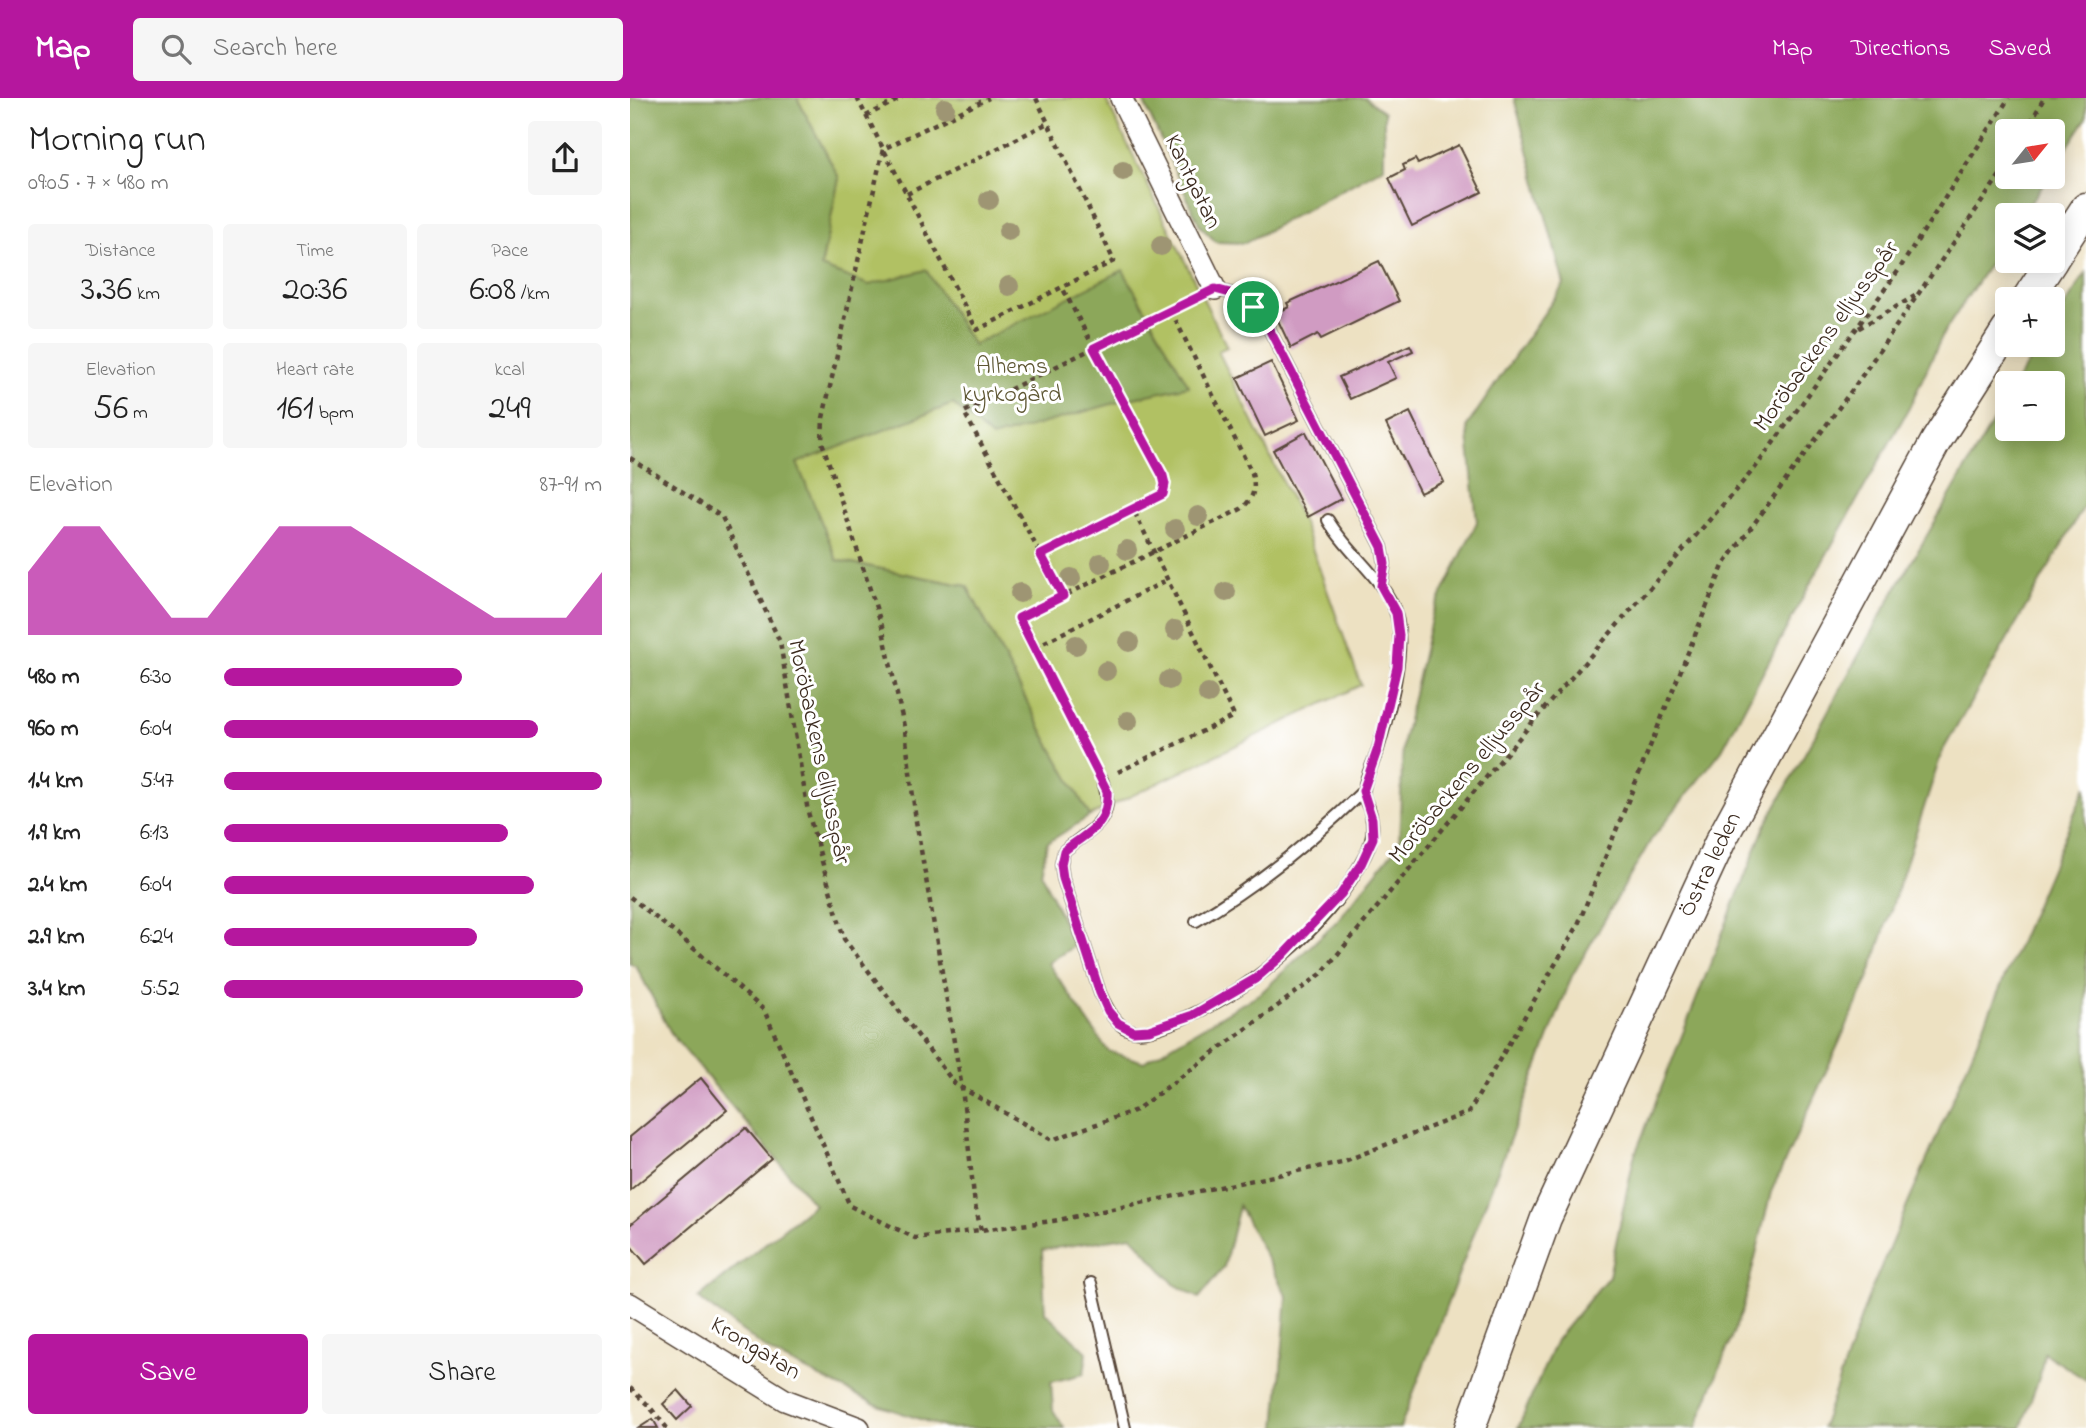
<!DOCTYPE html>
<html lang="en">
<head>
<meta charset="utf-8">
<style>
	body { margin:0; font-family:"Indie Flower",sans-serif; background:#f6f6f6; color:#222; height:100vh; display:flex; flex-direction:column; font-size:26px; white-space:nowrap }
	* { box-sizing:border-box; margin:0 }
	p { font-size:23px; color:#767676 }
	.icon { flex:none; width:38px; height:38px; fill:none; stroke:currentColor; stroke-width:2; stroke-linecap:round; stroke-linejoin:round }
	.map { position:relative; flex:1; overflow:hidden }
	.drawer { display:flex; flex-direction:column; background:#fff; width:630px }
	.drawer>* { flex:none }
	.needle { width:46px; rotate:60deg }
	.fabs { position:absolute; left:1365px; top:21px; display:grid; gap:14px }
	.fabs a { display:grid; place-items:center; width:70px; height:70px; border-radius:7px; background:#fff; box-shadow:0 4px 18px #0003; font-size:35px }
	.pin { position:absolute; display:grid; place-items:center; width:60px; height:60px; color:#fff; margin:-30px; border:4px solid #fff; border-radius:50%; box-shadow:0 2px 7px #0007 }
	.round { display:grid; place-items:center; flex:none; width:74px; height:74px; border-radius:7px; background:#f6f6f6 }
	.head { display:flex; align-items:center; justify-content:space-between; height:119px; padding:0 28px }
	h1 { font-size:38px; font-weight:600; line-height:52px }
	.figures { display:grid; grid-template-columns:repeat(3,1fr); gap:10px; height:119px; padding:7px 28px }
	.figures div { display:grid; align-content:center; border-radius:7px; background:#f6f6f6; text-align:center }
	.figures b { font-size:35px; font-weight:600 }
	.figures small { font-size:19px; font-weight:400 }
	.figures p { font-size:19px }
	.chart { height:196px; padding:14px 28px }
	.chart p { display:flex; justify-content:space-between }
	.chart svg { width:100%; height:126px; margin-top:7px; fill:#b5179e; opacity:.7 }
	.primary-button { display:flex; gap:14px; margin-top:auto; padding:14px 28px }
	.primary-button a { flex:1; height:80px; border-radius:7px; background:#b5179e; color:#fff; font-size:28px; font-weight:600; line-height:80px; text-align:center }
	.primary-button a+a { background:#f6f6f6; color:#222 }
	ul { padding:0 28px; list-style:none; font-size:23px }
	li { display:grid; grid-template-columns:112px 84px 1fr; align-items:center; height:52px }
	li i { height:18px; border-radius:9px; background:#b5179e }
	header { display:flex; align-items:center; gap:42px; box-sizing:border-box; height:98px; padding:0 35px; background:#b5179e; color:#fff }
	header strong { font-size:33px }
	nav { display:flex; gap:38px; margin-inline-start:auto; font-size:24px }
	.search { width:490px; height:63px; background:#f6f6f6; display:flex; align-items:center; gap:18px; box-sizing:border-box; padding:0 24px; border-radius:7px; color:#767676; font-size:26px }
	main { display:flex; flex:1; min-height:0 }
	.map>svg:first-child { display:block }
	.green { fill:#b1c164; stroke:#767641; stroke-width:2 }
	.forest { fill:#8ca75a; stroke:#64683c; stroke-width:2 }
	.building { fill:#d09bc2 }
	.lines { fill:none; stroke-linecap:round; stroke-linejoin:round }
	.lane-casing { stroke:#564537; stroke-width:14 }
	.street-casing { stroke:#564537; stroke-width:24 }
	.secondary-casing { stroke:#564537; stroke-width:33 }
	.path { stroke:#564537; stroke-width:4.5; stroke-dasharray:5 5; stroke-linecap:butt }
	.lane { stroke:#fff; stroke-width:10 }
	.street { stroke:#fff; stroke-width:21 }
	.secondary { stroke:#fff; stroke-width:30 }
	.tree { fill:#9e9573 }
	.route-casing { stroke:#fff; stroke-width:14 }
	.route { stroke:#b5179e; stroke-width:9 }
	.labels { text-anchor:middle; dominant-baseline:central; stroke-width:6; stroke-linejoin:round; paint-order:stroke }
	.street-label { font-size:24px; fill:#3b2a1e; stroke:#fff }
	.park-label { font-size:24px; fill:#5e5733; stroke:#fff }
</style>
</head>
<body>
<header>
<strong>Map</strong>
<div class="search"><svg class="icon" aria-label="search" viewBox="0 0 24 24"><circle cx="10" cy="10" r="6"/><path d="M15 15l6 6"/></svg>Search here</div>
<nav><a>Map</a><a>Directions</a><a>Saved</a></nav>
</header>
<main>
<section class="drawer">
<div class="head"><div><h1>Morning run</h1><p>09:05 · 7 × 480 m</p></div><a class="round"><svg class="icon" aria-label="share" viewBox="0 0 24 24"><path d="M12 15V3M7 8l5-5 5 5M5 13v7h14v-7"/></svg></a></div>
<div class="figures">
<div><p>Distance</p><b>3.36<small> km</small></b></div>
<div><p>Time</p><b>20:36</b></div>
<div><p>Pace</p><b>6:08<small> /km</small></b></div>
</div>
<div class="figures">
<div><p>Elevation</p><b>56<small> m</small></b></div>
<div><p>Heart rate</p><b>161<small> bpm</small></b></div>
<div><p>kcal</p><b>249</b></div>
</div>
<div class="chart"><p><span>Elevation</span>87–91 m</p>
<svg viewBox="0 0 160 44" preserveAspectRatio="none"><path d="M0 44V22L10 6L20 6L30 22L40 38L50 38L60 22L70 6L80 6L90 6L100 14L110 22L120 30L130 38L140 38L150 38L160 22V44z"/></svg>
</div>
<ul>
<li><b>480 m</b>6:30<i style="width:63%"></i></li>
<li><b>960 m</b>6:04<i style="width:83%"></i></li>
<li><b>1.4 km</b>5:47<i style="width:100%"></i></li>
<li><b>1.9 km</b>6:13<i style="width:75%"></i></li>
<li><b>2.4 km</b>6:04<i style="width:82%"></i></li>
<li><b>2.9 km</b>6:24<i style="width:67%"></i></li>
<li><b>3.4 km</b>5:52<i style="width:95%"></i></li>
</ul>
<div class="primary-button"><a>Save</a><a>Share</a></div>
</section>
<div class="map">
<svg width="1456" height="1330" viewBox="0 0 1456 1330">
	<rect width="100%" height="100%" fill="#fff"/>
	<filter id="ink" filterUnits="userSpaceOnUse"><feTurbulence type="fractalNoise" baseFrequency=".0143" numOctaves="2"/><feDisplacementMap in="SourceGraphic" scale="14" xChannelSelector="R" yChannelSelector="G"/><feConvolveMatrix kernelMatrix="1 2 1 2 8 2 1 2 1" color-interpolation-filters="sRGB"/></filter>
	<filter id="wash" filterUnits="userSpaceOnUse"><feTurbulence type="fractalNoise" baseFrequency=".00686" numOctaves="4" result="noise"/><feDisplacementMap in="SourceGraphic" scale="28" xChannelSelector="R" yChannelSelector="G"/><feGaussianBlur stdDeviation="1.57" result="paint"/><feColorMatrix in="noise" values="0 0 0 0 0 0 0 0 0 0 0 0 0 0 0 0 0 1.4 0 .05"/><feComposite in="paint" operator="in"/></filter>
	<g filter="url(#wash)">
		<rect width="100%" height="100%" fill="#ede1c2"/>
		<polygon class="green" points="167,0 475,0 597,249 588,253 673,425 731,587 460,718 417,642 337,488 206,462 157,342 209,80"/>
		<g class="forest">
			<polygon points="0,0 167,0 209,80 191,169 239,187 296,172 343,247 493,172 559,288 499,301 362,340 323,306 167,365 207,462 337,488 417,642 460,718 417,745 411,775 444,848 418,865 478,953 514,964 632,894 707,823 769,746 773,644 802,517 847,424 837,328 934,186 884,0 1456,0 1456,21 1423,71 1423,33 1377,33 1377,79 1418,79 1392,117 1377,117 1377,139 1313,236 1279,310 1180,486 1092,652 1021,742 942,878 770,1330 646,1330 657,1198 609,1108 594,1169 569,1200 544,1186 502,1138 412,1152 415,1214 457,1254 454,1276 421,1284 423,1312 434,1330 316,1330 245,1306 143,1256 68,1200 184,1106 42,937 6,868 0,865"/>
			<polygon points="512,0 735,0 754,14 754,69 615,145 586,144 570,128"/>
			<polygon points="1456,175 1456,405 1312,654 1239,879 1141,1094 1113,1210 1066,1330 888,1330 926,1242 979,1178 1004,1059 1134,730 1248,522 1377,299 1377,331 1423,331 1423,285 1385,285 1410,247 1423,247 1423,227"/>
			<polygon points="1456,688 1456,1282 1414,1255 1410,1277 1391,1330 1192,1330 1237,1202"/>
		</g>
		<g id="blocks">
			<g class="building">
				<polygon points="829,47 852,94 782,128 759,80 775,72 773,67 785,61 788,66"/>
				<polygon points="749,163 769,203 691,241 688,236 661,250 645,216 659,209 657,205"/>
				<polygon points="780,247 783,253 758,264 766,280 720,301 709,279"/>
				<polygon points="641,264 669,322 635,338 607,280"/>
				<polygon points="780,314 814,384 790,395 756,326"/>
				<polygon points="676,334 711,401 678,419 643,352"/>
				<polygon points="71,980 97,1012 0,1092 0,1039"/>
				<polygon points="116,1030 142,1061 16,1166 0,1147 0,1127"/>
				<polygon points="48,1292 62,1308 47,1322 33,1306"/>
				<polygon points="23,1321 28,1330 9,1330"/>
			</g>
		</g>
	</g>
	<g filter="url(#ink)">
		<use href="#blocks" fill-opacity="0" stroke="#564537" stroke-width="2"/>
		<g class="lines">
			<defs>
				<g id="lane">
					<polyline points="585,191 611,198 636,225 752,449 755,466 751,488"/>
					<path d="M472 682C489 722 459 732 434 753L431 766 433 780 470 895C477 910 486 930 504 933 517 936 533 928 545 924 617 895 694 834 731 765 742 746 746 732 739 710 736 704 732 697 734 691 736 677 744 664 748 651 759 614 777 553 766 516 756 482 716 454 698 422"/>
					<path d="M566 823C627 787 682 743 733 693"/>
					<polyline points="461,1185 495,1330"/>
				</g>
				<g id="street">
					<polyline points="491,0 585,191"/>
					<polyline points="0,1206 155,1302 229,1330"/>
				</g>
				<g id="secondary">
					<polyline points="1423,161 1456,110"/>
					<polyline points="1397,201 1422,163"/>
					<polyline points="840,1330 916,1120 1090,744 1306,343 1377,232"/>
				</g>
			</defs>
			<use href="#lane" class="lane-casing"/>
			<use href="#street" class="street-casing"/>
			<use href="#secondary" class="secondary-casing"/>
			<g class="path">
				<polyline points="227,0 347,232 484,163 406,0"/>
				<polyline points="236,18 272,0"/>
				<polyline points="1396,33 1414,0"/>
				<polyline points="277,96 418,25"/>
				<polyline points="1229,230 1285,198"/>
				<polyline points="0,360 92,419 150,544 178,714 214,841 325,986 422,1042 506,1012 691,876 906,620 1125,370 1268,173 1379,0"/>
				<polyline points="411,457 533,396 535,386 432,189"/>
				<polyline points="433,498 334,314 565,200"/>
				<polyline points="405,549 537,482"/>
				<path d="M465 668 389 520 611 411C624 400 626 391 622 375L541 213"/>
				<polyline points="488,674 604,618 503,411"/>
				<polyline points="0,799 54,842 134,912 220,1108 285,1140 423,1123 712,1064 839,1014 947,829 1093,468 1227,285 1377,67"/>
				<polyline points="351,1132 345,1107 332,990 286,723 275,633 252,528 192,344 193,320 253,51 359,0"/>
				<polyline points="0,1290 19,1308 37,1330"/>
			</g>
			<use href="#lane" class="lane"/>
			<use href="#street" class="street"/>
			<use href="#secondary" class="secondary"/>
		</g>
		<g class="tree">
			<circle cx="315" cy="10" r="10"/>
			<circle cx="493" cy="73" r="10"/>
			<circle cx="359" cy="102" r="10"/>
			<circle cx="378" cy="133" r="10"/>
			<circle cx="531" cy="148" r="10"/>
			<circle cx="379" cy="188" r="10"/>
			<circle cx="568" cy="418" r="10"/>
			<circle cx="545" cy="431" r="10"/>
			<circle cx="497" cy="452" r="10"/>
			<circle cx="471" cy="465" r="10"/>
			<circle cx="441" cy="480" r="10"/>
			<circle cx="596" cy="494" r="10"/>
			<circle cx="390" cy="495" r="10"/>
			<circle cx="545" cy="532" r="10"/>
			<circle cx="499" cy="544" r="10"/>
			<circle cx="446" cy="547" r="10"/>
			<circle cx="476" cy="573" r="10"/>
			<circle cx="539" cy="582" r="10"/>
			<circle cx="578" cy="596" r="10"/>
			<circle cx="498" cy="623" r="10"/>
		</g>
	</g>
	<g class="lines" filter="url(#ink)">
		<defs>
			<path id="route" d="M585 191 611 198 636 225 752 449 755 466 751 488 766 515 769 537 767 569 748 650 733 693 742 721 743 740 731 766 711 796 653 857 625 881 563 917 519 932 503 933 488 925 478 913 470 895 433 780 431 766 434 753C457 734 479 729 477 693L389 520 433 498 411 457 533 396 535 386 533 378 464 250Z"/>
		</defs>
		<use href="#route" class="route-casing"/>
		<use href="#route" class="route"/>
	</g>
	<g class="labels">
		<g class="street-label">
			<text transform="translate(562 84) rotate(64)">Kantgatan</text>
			<text transform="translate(1197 239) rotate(-54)">Moröbackens elljusspår</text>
			<text transform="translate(188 654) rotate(78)">Moröbackens elljusspår</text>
			<text transform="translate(838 675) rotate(-50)">Moröbackens elljusspår</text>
			<text transform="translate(1081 767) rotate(-64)">Östra leden</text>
			<text transform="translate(125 1251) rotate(31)">Krongatan</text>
		</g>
		<g class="park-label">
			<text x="382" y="269">Alhems<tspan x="382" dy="28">kyrkogård</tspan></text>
		</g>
	</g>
</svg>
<div class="fabs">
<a><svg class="needle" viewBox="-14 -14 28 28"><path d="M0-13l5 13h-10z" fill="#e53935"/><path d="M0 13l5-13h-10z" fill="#767676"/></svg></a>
<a><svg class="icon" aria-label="layers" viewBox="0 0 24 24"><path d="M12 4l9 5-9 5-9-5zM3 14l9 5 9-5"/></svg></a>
<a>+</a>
<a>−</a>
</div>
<div class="pin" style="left:623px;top:209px;background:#1e9e55"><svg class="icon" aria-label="arrive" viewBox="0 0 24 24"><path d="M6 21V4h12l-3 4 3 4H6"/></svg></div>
</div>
</main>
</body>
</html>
